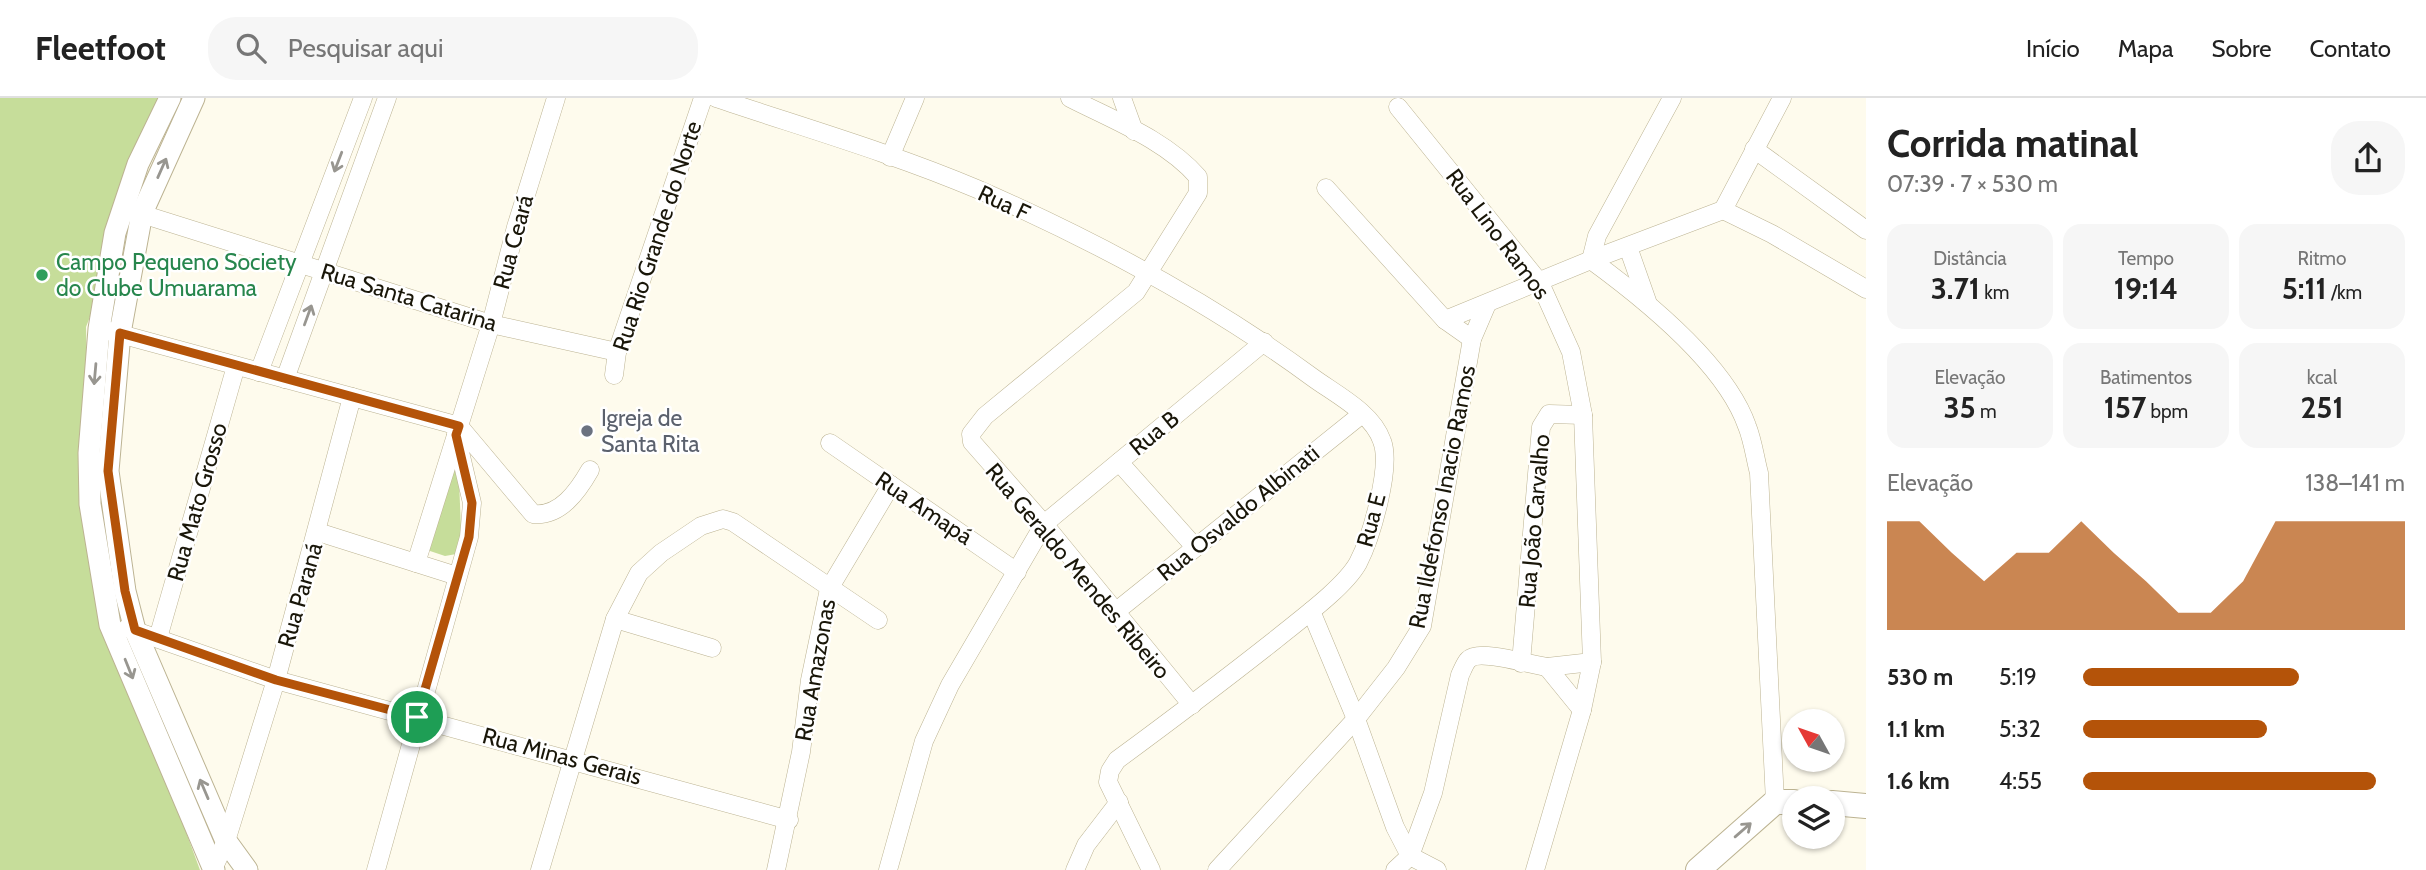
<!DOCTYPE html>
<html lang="pt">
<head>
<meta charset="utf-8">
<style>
	body { margin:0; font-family:Cabin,sans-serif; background:#f6f6f6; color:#222; height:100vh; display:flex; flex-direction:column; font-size:26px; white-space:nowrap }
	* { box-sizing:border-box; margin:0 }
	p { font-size:23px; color:#767676 }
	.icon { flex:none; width:38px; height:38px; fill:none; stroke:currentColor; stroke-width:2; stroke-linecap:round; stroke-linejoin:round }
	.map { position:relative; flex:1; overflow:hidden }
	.panel { display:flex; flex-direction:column; background:#fff; width:560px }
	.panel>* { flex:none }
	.needle { width:46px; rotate:310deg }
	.fabs { position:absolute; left:1782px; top:611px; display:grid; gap:14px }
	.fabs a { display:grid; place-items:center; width:63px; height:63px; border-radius:50%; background:#fff; box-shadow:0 2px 5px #0004; font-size:35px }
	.pin { position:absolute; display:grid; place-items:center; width:60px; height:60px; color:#fff; margin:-30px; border:4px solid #fff; border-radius:50%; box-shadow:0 2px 7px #0007 }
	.round { display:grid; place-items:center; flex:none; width:74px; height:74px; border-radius:28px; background:#f6f6f6 }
	.summary { display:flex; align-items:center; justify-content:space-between; height:119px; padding:0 21px }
	h1 { font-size:38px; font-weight:700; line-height:52px }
	.figures { display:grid; grid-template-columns:repeat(3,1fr); gap:10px; height:119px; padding:7px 21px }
	.figures div { display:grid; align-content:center; border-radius:18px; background:#f6f6f6; text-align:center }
	.figures b { font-size:30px; font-weight:700 }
	.figures small { font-size:19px; font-weight:400 }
	.figures p { font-size:19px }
	.chart { height:196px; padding:14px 21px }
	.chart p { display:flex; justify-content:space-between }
	.chart svg { width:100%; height:126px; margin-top:7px; fill:#b45309; opacity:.7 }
	ul { padding:0 21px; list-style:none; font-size:23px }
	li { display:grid; grid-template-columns:112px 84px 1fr; align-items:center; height:52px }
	li i { height:18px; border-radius:9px; background:#b45309 }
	header { display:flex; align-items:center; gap:42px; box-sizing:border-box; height:98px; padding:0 35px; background:#fff; border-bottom:2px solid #e0e0e0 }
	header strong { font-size:33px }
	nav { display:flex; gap:38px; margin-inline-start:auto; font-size:24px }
	.search { width:490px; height:63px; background:#f6f6f6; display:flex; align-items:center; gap:18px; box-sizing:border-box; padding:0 24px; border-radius:28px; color:#767676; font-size:26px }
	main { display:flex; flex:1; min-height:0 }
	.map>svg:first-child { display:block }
	.green { fill:#c6dd9a }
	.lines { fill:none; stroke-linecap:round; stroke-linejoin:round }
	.minor-casing { stroke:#bcb392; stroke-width:19 }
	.tertiary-casing { stroke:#bcb392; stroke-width:23 }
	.secondary-casing { stroke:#bcb392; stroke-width:26 }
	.minor { stroke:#fff; stroke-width:18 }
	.tertiary { stroke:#fff; stroke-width:21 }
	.secondary { stroke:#fff; stroke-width:24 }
	.oneway { stroke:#989690 }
	.route-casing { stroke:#fff; stroke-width:14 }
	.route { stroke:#b45309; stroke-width:9 }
	.leisure-dot { fill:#2e9e5b; stroke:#fff; stroke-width:2.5 }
	.worship-dot { fill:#6b7280; stroke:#fff; stroke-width:2.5 }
	.labels { text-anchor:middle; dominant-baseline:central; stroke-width:5; stroke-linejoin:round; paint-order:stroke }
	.street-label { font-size:23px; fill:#191609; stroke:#fff }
	.leisure-label { font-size:23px; fill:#27864d; stroke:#fff; text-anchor:start }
	.worship-label { font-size:23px; fill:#5b616d; stroke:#fff; text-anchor:start }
</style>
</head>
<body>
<header>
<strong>Fleetfoot</strong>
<div class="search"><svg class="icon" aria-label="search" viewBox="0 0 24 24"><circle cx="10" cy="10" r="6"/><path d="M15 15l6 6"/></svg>Pesquisar aqui</div>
<nav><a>Início</a><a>Mapa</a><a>Sobre</a><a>Contato</a></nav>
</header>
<main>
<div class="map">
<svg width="1866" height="772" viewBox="0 0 1866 772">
	<rect width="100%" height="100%" fill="#fefbed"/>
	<g class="green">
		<polygon points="0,0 175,0 86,229 92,479 200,772 0,772"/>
		<polygon points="458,358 462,455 445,458 427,452"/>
	</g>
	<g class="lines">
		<defs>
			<g id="minor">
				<path d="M716 0C802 29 892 55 977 91 1091 141 1211 205 1312 279 1335 296 1372 314 1382 343 1392 369 1371 440 1358 465 1344 490 1298 523 1275 542 1223 583 1170 623 1117 662L1110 673 1108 684 1151 772"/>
				<path d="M1070 0C1113 22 1166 42 1198 79V95L1136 194 985 318 971 336 972 344 1044 426 1192 607"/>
				<polyline points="1122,0 1134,33"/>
				<path d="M1672 0 1597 138 1591 162C1643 200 1725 265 1747 328 1753 343 1755 360 1759 375L1775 704"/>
				<polyline points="1398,9 1540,185 1571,254 1583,317 1592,564 1582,612 1535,772"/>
				<polyline points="1754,51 1866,132"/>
				<polyline points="890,59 915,0"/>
				<polyline points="1326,90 1445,222 1472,241"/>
				<polyline points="129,112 491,226 617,254"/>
				<polyline points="1723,112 1772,136 1866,191"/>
				<polyline points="1723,112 1782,0"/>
				<polyline points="1628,149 1647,203"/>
				<polyline points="1445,222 1591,162 1723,112"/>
				<path d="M109 233 459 328 533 416C560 419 578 393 590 372"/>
				<polyline points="259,274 363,0"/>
				<polyline points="614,277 617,254 703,0"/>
				<polyline points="285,281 387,0"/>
				<polyline points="830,345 1017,474"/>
				<polyline points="1119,364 1195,449"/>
				<polyline points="318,434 457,478"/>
				<polyline points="416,465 491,226 516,129 556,0"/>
				<polyline points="1311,513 1356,621 1395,729 1410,758 1437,772"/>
				<polyline points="1114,515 1362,316"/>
				<polyline points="615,521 712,550"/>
				<polyline points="127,530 276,582 789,722"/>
				<polyline points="158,540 236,268"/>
				<polyline points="1521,565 1541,329 1549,316 1583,317"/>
				<polyline points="1582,612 1547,569 1592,564"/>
				<polyline points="213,771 226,743 276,582 352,299"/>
				<polyline points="376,772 469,439 472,405 456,337"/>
				<polyline points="540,772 615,521 639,475 661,455 701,428 723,421 733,424 878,522"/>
				<polyline points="776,772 801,654 810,582 829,491 891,387"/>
				<polyline points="888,772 924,643 950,587 1044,426 1264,244"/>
				<polyline points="1075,772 1086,747 1119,704"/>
				<polyline points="1217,772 1356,621 1396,570 1422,528 1472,241 1487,206"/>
				<path d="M1395 772 1410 758 1433 695 1460 577C1462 573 1465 565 1468 562 1479 550 1530 567 1547 569"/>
			</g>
			<g id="tertiary">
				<polyline points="170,0 138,66 115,135 99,231 89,355 90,406 110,527 214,772"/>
				<polyline points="194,0 142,115 120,235 108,373 125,493 135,532 226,743 247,772"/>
			</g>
			<g id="secondary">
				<polyline points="1832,705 1866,708"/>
				<polyline points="1698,772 1775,704 1794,704"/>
			</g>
		</defs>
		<use href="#minor" class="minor-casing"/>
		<use href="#tertiary" class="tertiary-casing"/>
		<use href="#secondary" class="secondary-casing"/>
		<use href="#minor" class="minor"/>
		<use href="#tertiary" class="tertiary"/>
		<use href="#secondary" class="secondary"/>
	</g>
	<defs><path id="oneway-shaft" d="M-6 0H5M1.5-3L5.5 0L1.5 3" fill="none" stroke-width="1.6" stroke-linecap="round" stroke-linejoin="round" transform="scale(1.75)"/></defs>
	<g class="oneway">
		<use href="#oneway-shaft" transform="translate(338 64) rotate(111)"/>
		<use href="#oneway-shaft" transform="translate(162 70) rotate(-66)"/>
		<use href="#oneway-shaft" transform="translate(308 217) rotate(-70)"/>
		<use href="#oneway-shaft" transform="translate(95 276) rotate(95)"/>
		<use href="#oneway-shaft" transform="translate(129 571) rotate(68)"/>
		<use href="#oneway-shaft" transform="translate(204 691) rotate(-113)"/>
		<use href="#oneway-shaft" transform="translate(1743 732) rotate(-41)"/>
	</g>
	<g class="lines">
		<defs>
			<polygon id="route" points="120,235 459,328 456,337 472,405 469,439 417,619 276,582 135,532 125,493 108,373"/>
		</defs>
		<use href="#route" class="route-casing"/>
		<use href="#route" class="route"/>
	</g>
	<circle class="leisure-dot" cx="42" cy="177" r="7"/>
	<circle class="worship-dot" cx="587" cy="333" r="7"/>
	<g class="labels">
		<g class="street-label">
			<text transform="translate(1004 105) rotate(25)">Rua F</text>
			<text transform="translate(1498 136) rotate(53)">Rua Lino Ramos</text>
			<text transform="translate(657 138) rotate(-72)">Rua Rio Grande do Norte</text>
			<text transform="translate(513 144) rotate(-75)">Rua Ceará</text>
			<text transform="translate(409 199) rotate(17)">Rua Santa Catarina</text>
			<text transform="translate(1154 335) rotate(-39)">Rua B</text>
			<text transform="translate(1442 399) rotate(-79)">Rua Ildefonso Inacio Ramos</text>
			<text transform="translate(197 404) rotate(-74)">Rua Mato Grosso</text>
			<text transform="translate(924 410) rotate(34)">Rua Amapá</text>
			<text transform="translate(1238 415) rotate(-39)">Rua Osvaldo Albinati</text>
			<text transform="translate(1371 422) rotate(-75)">Rua E</text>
			<text transform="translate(1534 423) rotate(-85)">Rua João Carvalho</text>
			<text transform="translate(1078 473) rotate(50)">Rua Geraldo Mendes Ribeiro</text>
			<text transform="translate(300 497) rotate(-74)">Rua Paraná</text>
			<text transform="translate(815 572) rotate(-80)">Rua Amazonas</text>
			<text transform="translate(562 658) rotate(15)">Rua Minas Gerais</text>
		</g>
		<g class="leisure-label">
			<text x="56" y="164">Campo Pequeno Society<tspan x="56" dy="26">do Clube Umuarama</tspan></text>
		</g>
		<g class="worship-label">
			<text x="601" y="320">Igreja de<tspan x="601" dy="26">Santa Rita</tspan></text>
		</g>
	</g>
</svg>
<div class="fabs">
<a><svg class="needle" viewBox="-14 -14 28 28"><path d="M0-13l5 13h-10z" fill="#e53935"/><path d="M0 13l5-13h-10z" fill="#767676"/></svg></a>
<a><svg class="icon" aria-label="layers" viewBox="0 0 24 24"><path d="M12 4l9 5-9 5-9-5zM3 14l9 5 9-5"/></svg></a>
</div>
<div class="pin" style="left:417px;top:619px;background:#1e9e55"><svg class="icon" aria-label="arrive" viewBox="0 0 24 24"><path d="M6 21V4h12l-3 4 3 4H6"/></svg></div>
</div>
<section class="panel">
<div class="summary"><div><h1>Corrida matinal</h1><p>07:39 · 7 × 530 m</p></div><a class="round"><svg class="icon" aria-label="share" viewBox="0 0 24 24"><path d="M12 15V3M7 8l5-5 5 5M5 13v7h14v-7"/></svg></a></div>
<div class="figures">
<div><p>Distância</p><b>3.71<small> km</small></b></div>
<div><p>Tempo</p><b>19:14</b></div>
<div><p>Ritmo</p><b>5:11<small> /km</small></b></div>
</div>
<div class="figures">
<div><p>Elevação</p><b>35<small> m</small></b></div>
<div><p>Batimentos</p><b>157<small> bpm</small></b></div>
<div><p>kcal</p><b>251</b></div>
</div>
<div class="chart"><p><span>Elevação</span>138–141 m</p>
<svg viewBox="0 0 160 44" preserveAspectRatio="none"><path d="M0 44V6L10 6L20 17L30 27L40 17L50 17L60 6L70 17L80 27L90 38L100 38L110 27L120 6L130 6L140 6L150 6L160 6V44z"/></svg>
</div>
<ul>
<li><b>530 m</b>5:19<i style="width:67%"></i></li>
<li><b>1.1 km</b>5:32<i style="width:57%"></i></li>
<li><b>1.6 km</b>4:55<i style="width:91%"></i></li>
</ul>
</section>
</main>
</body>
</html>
